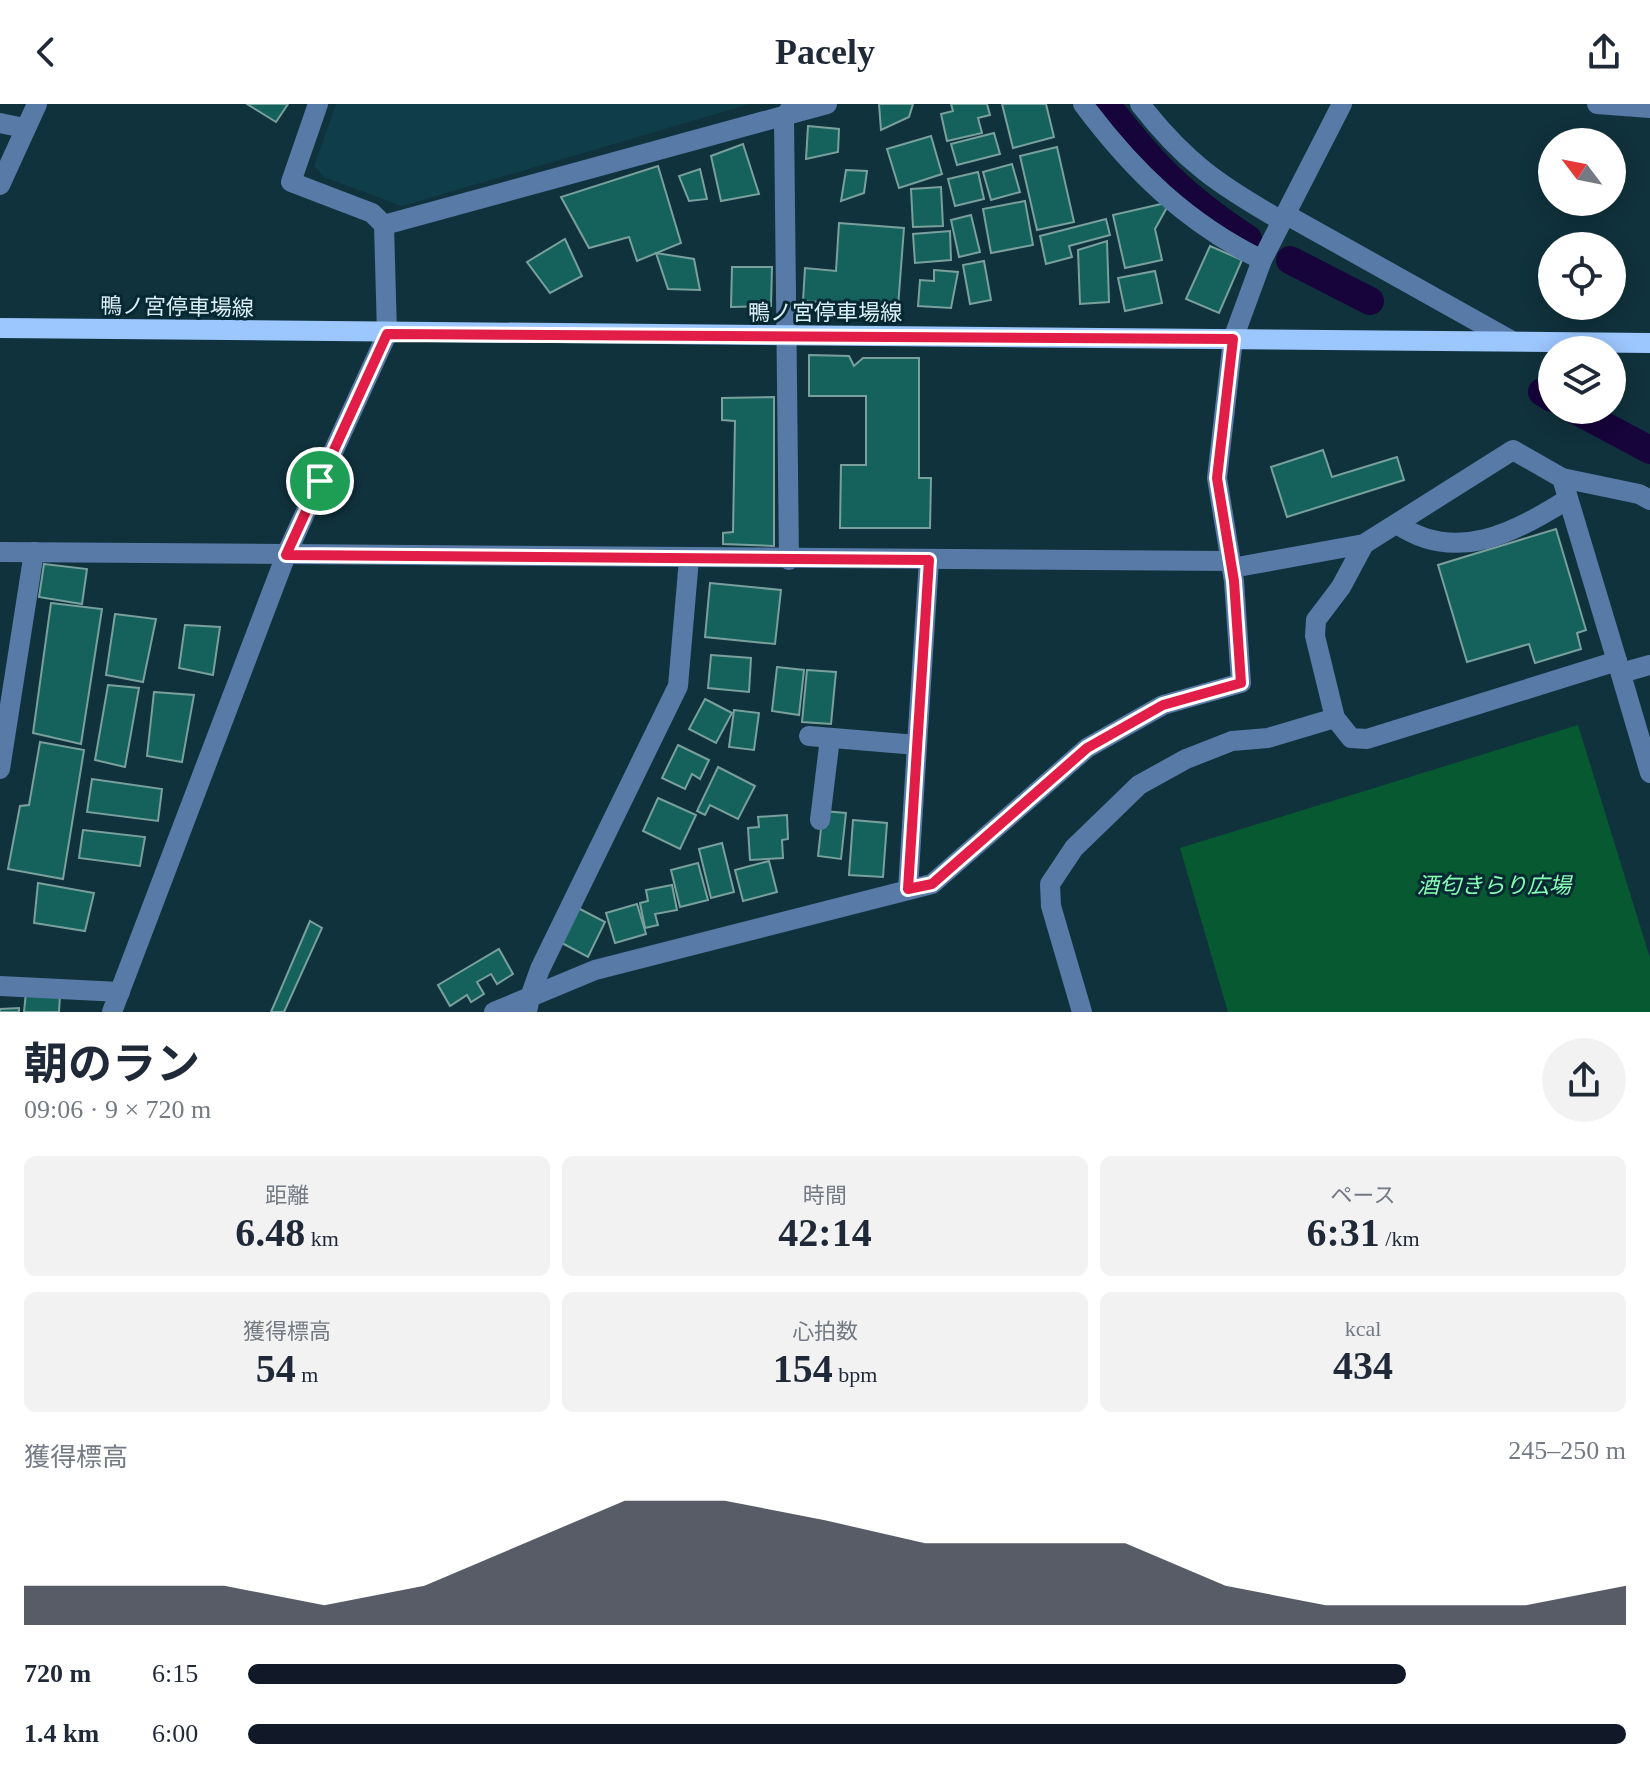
<!DOCTYPE html>
<html lang="ja">
<head>
<meta charset="utf-8">
<style>
	body { margin:0; font-family:"Times New Roman","Noto Sans JP",serif; background:#f2f2f3; color:#1f2937; height:100vh; display:flex; flex-direction:column; font-size:30px; white-space:nowrap }
	* { box-sizing:border-box; margin:0 }
	p { font-size:26px; color:#747a83 }
	.icon { flex:none; width:44px; height:44px; fill:none; stroke:currentColor; stroke-width:2; stroke-linecap:round; stroke-linejoin:round }
	.map { position:relative; height:908px; overflow:hidden }
	.panel { display:flex; flex-direction:column; background:#fff; flex:1 }
	.panel>* { flex:none }
	.needle { width:52px; rotate:302deg }
	.buttons { position:absolute; left:1538px; top:24px; display:grid; gap:16px }
	.buttons a { display:grid; place-items:center; width:88px; height:88px; border-radius:50%; background:#fff; box-shadow:0 4px 20px #0003; font-size:40px }
	.pin { position:absolute; display:grid; place-items:center; width:68px; height:68px; color:#fff; margin:-34px; border:4px solid #fff; border-radius:50%; box-shadow:0 2px 8px #0007 }
	.round { display:grid; place-items:center; flex:none; width:84px; height:84px; border-radius:42px; background:#f2f2f3 }
	.summary { display:flex; align-items:center; justify-content:space-between; height:136px; padding:0 24px }
	h1 { font-size:44px; font-weight:700; line-height:60px }
	.figures { display:grid; grid-template-columns:repeat(3,1fr); gap:12px; height:136px; padding:8px 24px }
	.figures div { display:grid; align-content:center; border-radius:12px; background:#f2f2f3; text-align:center }
	.figures b { font-size:40px; font-weight:700 }
	.figures small { font-size:22px; font-weight:400 }
	.figures p { font-size:22px }
	.chart { height:224px; padding:16px 24px }
	.chart p { display:flex; justify-content:space-between }
	.chart svg { width:100%; height:144px; margin-top:8px; fill:#111827; opacity:.7 }
	ul { padding:0 24px; list-style:none; font-size:26px }
	li { display:grid; grid-template-columns:128px 96px 1fr; align-items:center; height:60px }
	li i { height:20px; border-radius:10px; background:#111827 }
	header { display:flex; justify-content:space-between; align-items:center; height:104px; padding:0 24px; background:#fff; font-size:36px; font-weight:700 }
	.map>svg:first-child { display:block }
	.built { fill:#0f3e4a }
	.green { fill:#075931 }
	.lines { fill:none; stroke-linecap:round; stroke-linejoin:round }
	.canal { stroke:#16043a; stroke-width:28 }
	.building { fill:#15625d; stroke:#79a09c; stroke-width:2 }
	.minor { stroke:#587aa7; stroke-width:20 }
	.major { stroke:#9cc6fe; stroke-width:20 }
	.route-casing { stroke:#fff; stroke-width:16 }
	.route { stroke:#e11d48; stroke-width:10 }
	.labels { text-anchor:middle; dominant-baseline:central; stroke-width:6; stroke-linejoin:round; paint-order:stroke }
	.street-label { font-size:22px; fill:#dceef5; stroke:#052832 }
	.park-label { font-size:22px; font-style:italic; fill:#88feb4; stroke:#052832 }
</style>
</head>
<body>
<header><svg class="icon" aria-label="back" viewBox="0 0 24 24"><path d="M15 5l-7 7 7 7"/></svg>Pacely<svg class="icon" aria-label="share" viewBox="0 0 24 24"><path d="M12 15V3M7 8l5-5 5 5M5 13v7h14v-7"/></svg></header>
<div class="map">
<svg width="1650" height="908" viewBox="0 0 1650 908">
	<rect width="100%" height="100%" fill="#10323d"/>
	<polygon class="built" points="336,0 750,0 402,102 324,73 314,62"/>
	<polygon class="green" points="1578,621 1650,854 1650,908 1228,908 1180,744"/>
	<g class="lines">
		<g class="canal">
			<path d="M1106 0C1153 61 1183 92 1248 135"/>
			<polyline points="1290,156 1370,197"/>
			<polyline points="1542,288 1552,294"/>
			<polyline points="1575,306 1650,346"/>
		</g>
	</g>
	<g class="building">
		<polygon points="247,0 288,0 276,18"/>
		<polygon points="879,0 913,0 909,13 881,26"/>
		<polygon points="951,0 987,0 990,11 978,14 982,29 947,37 941,10 953,7"/>
		<polygon points="1002,0 1046,0 1054,33 1013,44"/>
		<polygon points="808,22 839,25 838,48 806,55"/>
		<polygon points="994,29 1000,50 957,61 951,40"/>
		<polygon points="931,32 942,70 899,84 887,45"/>
		<polygon points="743,40 759,90 721,97 711,52"/>
		<polygon points="1057,43 1074,118 1037,126 1020,52"/>
		<polygon points="1012,60 1020,88 991,96 983,68"/>
		<polygon points="658,62 681,139 637,157 629,133 589,144 561,93"/>
		<polygon points="700,65 707,95 689,97 679,72"/>
		<polygon points="846,66 867,67 864,89 841,97"/>
		<polygon points="978,68 984,95 955,102 948,75"/>
		<polygon points="941,83 943,122 913,123 911,85"/>
		<polygon points="1025,97 1033,141 991,149 983,105"/>
		<polygon points="1170,98 1155,125 1162,156 1125,164 1113,111"/>
		<polygon points="971,111 980,148 959,153 951,116"/>
		<polygon points="1106,115 1110,131 1069,142 1072,153 1046,160 1040,132"/>
		<polygon points="839,119 904,124 898,203 803,197 805,164 836,167"/>
		<polygon points="950,127 951,156 915,159 913,130"/>
		<polygon points="565,135 582,172 550,189 527,158"/>
		<polygon points="1107,137 1109,198 1080,200 1078,146"/>
		<polygon points="1210,142 1242,156 1219,209 1186,195"/>
		<polygon points="656,149 694,155 700,186 668,185"/>
		<polygon points="984,157 991,196 970,200 963,161"/>
		<polygon points="732,163 772,163 771,202 731,203"/>
		<polygon points="934,166 958,168 951,204 918,202 920,176 934,177"/>
		<polygon points="1155,167 1162,199 1125,207 1118,174"/>
		<polygon points="809,251 849,252 854,262 863,254 919,254 919,374 931,374 930,424 840,424 841,361 866,361 866,292 809,292"/>
		<polygon points="774,293 774,442 723,440 723,429 733,428 735,317 722,316 722,294"/>
		<polygon points="1323,346 1332,373 1397,353 1404,376 1287,413 1271,363"/>
		<polygon points="1556,425 1586,526 1577,529 1581,545 1535,559 1529,540 1467,558 1438,461"/>
		<polygon points="44,460 87,465 82,500 39,493"/>
		<polygon points="710,479 781,486 775,540 705,533"/>
		<polygon points="51,499 102,505 81,640 33,629"/>
		<polygon points="115,510 156,515 143,578 106,571"/>
		<polygon points="185,521 220,523 213,571 179,564"/>
		<polygon points="711,551 751,554 749,588 708,584"/>
		<polygon points="777,563 804,566 799,611 772,607"/>
		<polygon points="807,566 836,568 831,620 802,618"/>
		<polygon points="108,581 139,584 125,663 95,656"/>
		<polygon points="154,588 194,591 182,658 147,652"/>
		<polygon points="705,595 732,609 716,639 689,625"/>
		<polygon points="734,606 759,609 754,646 729,643"/>
		<polygon points="40,638 84,646 63,775 8,765 20,702 29,701"/>
		<polygon points="678,641 709,656 700,675 692,670 685,685 662,674"/>
		<polygon points="718,663 755,682 738,715 710,701 705,711 697,707"/>
		<polygon points="92,675 162,685 158,717 87,708"/>
		<polygon points="658,694 696,711 680,745 643,727"/>
		<polygon points="823,707 846,709 841,755 818,752"/>
		<polygon points="787,711 788,735 782,736 783,754 750,756 748,724 759,723 758,713"/>
		<polygon points="853,716 887,719 883,773 849,771"/>
		<polygon points="83,726 145,733 140,762 79,754"/>
		<polygon points="722,739 734,788 711,794 699,745"/>
		<polygon points="769,757 777,788 743,797 735,766"/>
		<polygon points="698,759 708,796 680,803 671,766"/>
		<polygon points="38,779 94,789 85,827 34,819"/>
		<polygon points="672,781 677,806 655,810 658,821 645,824 640,799 648,797 646,786"/>
		<polygon points="637,800 646,830 615,839 606,809"/>
		<polygon points="578,804 605,818 588,853 560,838"/>
		<polygon points="310,817 322,824 284,908 271,908"/>
		<polygon points="499,845 513,870 497,880 491,870 477,878 484,890 471,898 467,891 450,902 438,881"/>
		<polygon points="26,888 60,891 59,908 24,908"/>
		<polygon points="19,904 19,908 0,908 0,905"/>
	</g>
	<g class="lines">
		<g class="minor">
			<polyline points="318,0 291,78 372,109 384,121"/>
			<path d="M1083 0C1133 67 1187 119 1262 156"/>
			<path d="M1140 0C1185 58 1219 81 1282 117"/>
			<polyline points="1597,0 1650,4"/>
			<polyline points="0,19 24,24"/>
			<polyline points="0,81 37,0"/>
			<polyline points="1285,110 1512,237"/>
			<polyline points="1562,374 1639,390 1650,396"/>
			<path d="M1397 420C1455 460 1515 429 1568 395"/>
			<polyline points="1364,440 1341,483 1316,516 1315,532 1335,614 1351,634 1367,635 1617,557 1650,669"/>
			<polyline points="0,448 1231,457"/>
			<polyline points="789,456 784,15 790,5"/>
			<polyline points="1232,464 1364,440 1513,346 1562,374 1617,557"/>
			<polyline points="1621,569 1650,561"/>
			<polyline points="809,632 917,641 908,785"/>
			<polyline points="917,641 929,456"/>
			<polyline points="0,665 34,448"/>
			<polyline points="820,716 830,634"/>
			<polyline points="0,882 120,888"/>
			<polyline points="112,908 286,451 387,230 384,121 827,0"/>
			<polyline points="494,908 530,893 540,865 678,582 689,455"/>
			<polyline points="527,908 530,893 595,866 932,780 1087,644 1163,601 1241,579 1234,477 1217,374 1233,235 1262,156 1342,0"/>
			<polyline points="1082,908 1051,802 1050,780 1074,744 1139,681 1186,655 1232,637 1268,634 1335,614"/>
		</g>
		<polyline class="major" points="0,224 1650,239"/>
	</g>
	<g class="lines">
		<defs>
			<polygon id="route" points="387,230 1233,235 1217,374 1234,477 1241,579 1163,601 1087,644 932,780 908,785 929,456 286,451"/>
		</defs>
		<use href="#route" class="route-casing"/>
		<use href="#route" class="route"/>
	</g>
	<g class="labels">
		<g class="street-label">
			<text transform="translate(177 203) rotate(1)">鴨ノ宮停車場線</text>
			<text x="825" y="208">鴨ノ宮停車場線</text>
		</g>
		<g class="park-label">
			<text x="1494" y="781">酒匂きらり広場</text>
		</g>
	</g>
</svg>
<div class="buttons">
<a><svg class="needle" viewBox="-14 -14 28 28"><path d="M0-13l5 13h-10z" fill="#e53935"/><path d="M0 13l5-13h-10z" fill="#747a83"/></svg></a>
<a><svg class="icon" aria-label="locate" viewBox="0 0 24 24"><circle cx="12" cy="12" r="6"/><path d="M12 2v4M12 18v4M2 12h4M18 12h4"/></svg></a>
<a><svg class="icon" aria-label="layers" viewBox="0 0 24 24"><path d="M12 4l9 5-9 5-9-5zM3 14l9 5 9-5"/></svg></a>
</div>
<div class="pin" style="left:320px;top:377px;background:#1e9e55"><svg class="icon" aria-label="arrive" viewBox="0 0 24 24"><path d="M6 21V4h12l-3 4 3 4H6"/></svg></div>
</div>
<section class="panel">
<div class="summary"><div><h1>朝のラン</h1><p>09:06 · 9 × 720 m</p></div><a class="round"><svg class="icon" aria-label="share" viewBox="0 0 24 24"><path d="M12 15V3M7 8l5-5 5 5M5 13v7h14v-7"/></svg></a></div>
<div class="figures">
<div><p>距離</p><b>6.48<small> km</small></b></div>
<div><p>時間</p><b>42:14</b></div>
<div><p>ペース</p><b>6:31<small> /km</small></b></div>
</div>
<div class="figures">
<div><p>獲得標高</p><b>54<small> m</small></b></div>
<div><p>心拍数</p><b>154<small> bpm</small></b></div>
<div><p>kcal</p><b>434</b></div>
</div>
<div class="chart"><p><span>獲得標高</span>245–250 m</p>
<svg viewBox="0 0 160 44" preserveAspectRatio="none"><path d="M0 44V32L10 32L20 32L30 38L40 32L50 19L60 6L70 6L80 12L90 19L100 19L110 19L120 32L130 38L140 38L150 38L160 32V44z"/></svg>
</div>
<ul>
<li><b>720 m</b>6:15<i style="width:84%"></i></li>
<li><b>1.4 km</b>6:00<i style="width:100%"></i></li>
</ul>
</section>
</body>
</html>
